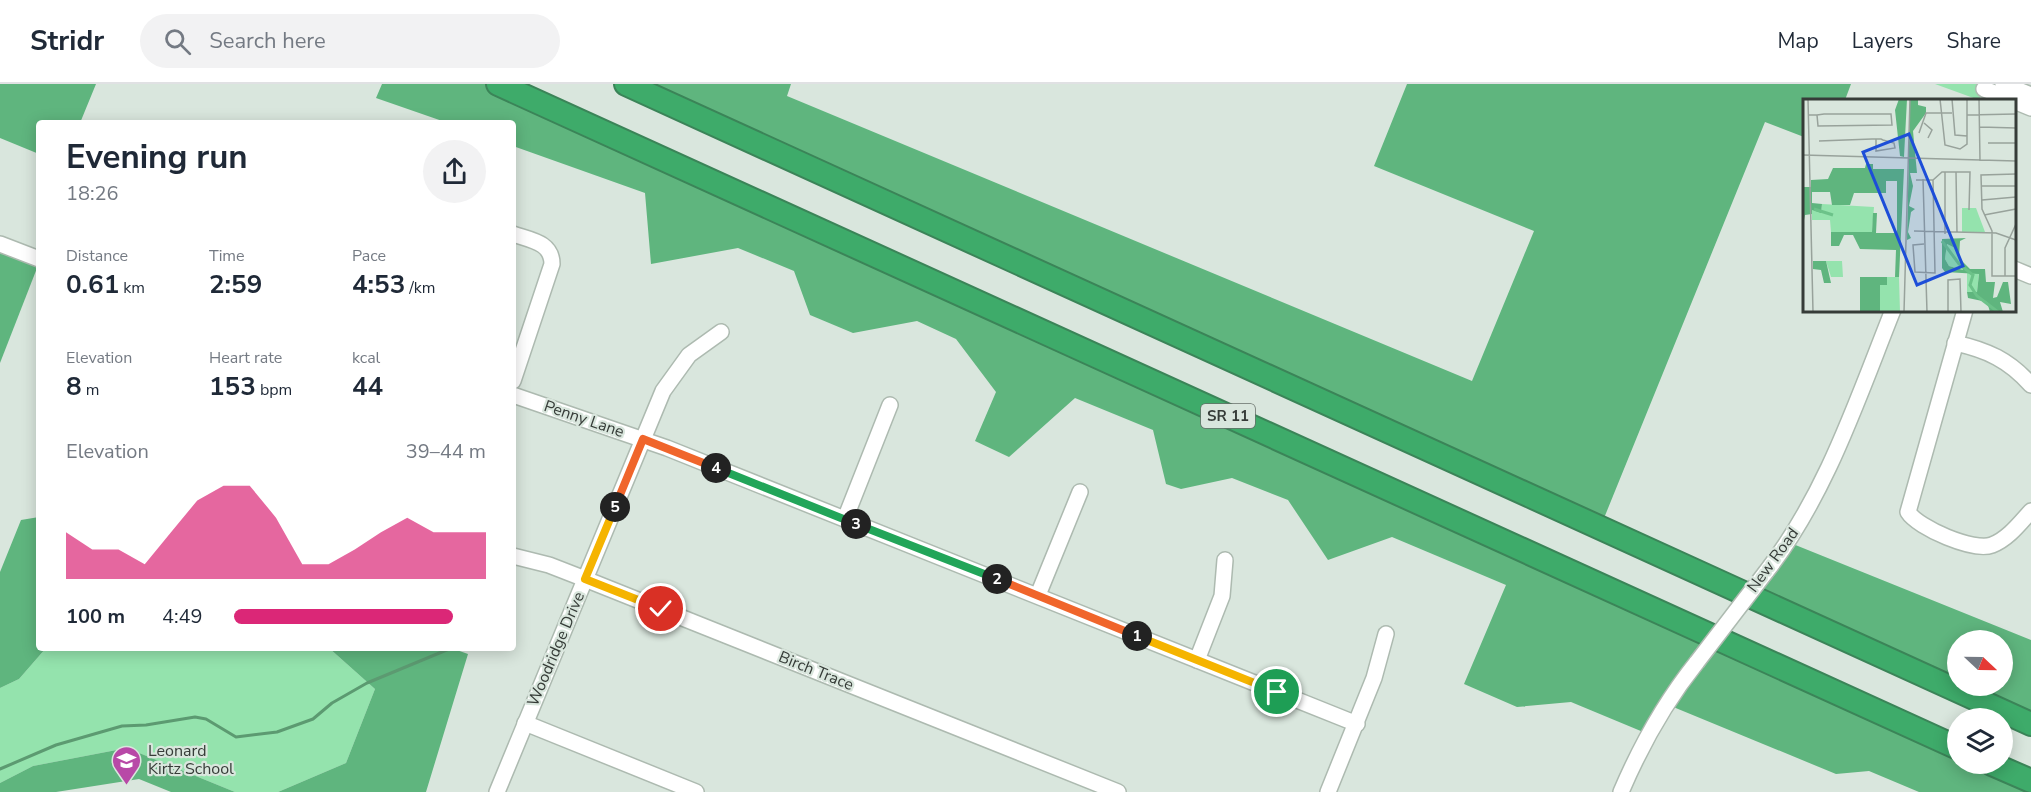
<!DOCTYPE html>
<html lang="en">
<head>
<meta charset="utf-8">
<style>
	body { margin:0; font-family:"Nunito Sans",sans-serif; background:#f2f2f3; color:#1f2937; height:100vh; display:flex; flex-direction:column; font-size:22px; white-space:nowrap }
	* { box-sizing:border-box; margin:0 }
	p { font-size:20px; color:#747a83 }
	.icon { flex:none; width:33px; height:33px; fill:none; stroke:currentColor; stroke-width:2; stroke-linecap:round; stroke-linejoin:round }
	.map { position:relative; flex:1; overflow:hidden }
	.panel { position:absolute; left:36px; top:36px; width:480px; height:531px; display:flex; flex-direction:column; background:#fff; border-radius:6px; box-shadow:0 3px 15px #0003 }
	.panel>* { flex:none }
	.needle { width:39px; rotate:112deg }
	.buttons { position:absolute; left:1947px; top:546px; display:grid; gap:12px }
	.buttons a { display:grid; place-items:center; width:66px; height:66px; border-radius:50%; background:#fff; box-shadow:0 3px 15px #0003; font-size:30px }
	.pin { position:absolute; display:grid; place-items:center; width:51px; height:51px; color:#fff; margin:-26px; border:3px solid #fff; border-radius:50%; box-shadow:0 2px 6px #0007 }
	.km { position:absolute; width:30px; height:30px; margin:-15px; border-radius:50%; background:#222; color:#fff; font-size:16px; line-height:30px; text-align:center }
	.round { display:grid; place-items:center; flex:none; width:63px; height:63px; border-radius:32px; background:#f2f2f3 }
	.overview { display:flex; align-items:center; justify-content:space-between; height:102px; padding:0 30px }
	h1 { font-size:33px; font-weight:700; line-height:45px }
	.stats { display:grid; grid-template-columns:repeat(3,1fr); gap:9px; height:102px; padding:6px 30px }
	.stats div { display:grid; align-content:center }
	.stats b { font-size:26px; font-weight:700 }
	.stats small { font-size:16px; font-weight:400 }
	.stats p { font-size:16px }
	.chart { height:168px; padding:12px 30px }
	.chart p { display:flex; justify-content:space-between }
	.chart svg { width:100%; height:108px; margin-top:6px; fill:#db2777; opacity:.7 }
	ul { padding:0 30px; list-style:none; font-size:20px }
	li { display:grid; grid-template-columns:96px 72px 1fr; align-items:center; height:45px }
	li i { height:15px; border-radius:8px; background:#db2777 }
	header { display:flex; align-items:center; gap:36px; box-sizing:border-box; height:84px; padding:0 30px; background:#fff; border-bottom:2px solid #e0e1e3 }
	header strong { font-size:28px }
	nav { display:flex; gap:33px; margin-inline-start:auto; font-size:21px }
	.search { width:420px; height:54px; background:#f2f2f3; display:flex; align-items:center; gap:15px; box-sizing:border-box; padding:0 21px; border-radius:33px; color:#747a83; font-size:22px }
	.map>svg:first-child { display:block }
	.green { fill:#94e3ad }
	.forest { fill:#5fb57e; fill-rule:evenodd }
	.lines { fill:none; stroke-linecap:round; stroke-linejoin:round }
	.stream { stroke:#5c9a71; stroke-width:3 }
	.minor-casing { stroke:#adbab0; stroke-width:18 }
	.highway-casing { stroke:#3b8458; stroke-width:26 }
	.minor { stroke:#fff; stroke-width:15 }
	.highway { stroke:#3eab6a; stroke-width:22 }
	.minor-bridge-casing { stroke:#adbab0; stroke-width:18; stroke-linecap:butt }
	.minor-bridge { stroke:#fff; stroke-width:15 }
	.split-1-casing { stroke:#fff; stroke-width:12 }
	.split-2-casing { stroke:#fff; stroke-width:12 }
	.split-3-casing { stroke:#fff; stroke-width:12 }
	.split-4-casing { stroke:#fff; stroke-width:12 }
	.split-5-casing { stroke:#fff; stroke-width:12 }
	.split-6-casing { stroke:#fff; stroke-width:12 }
	.split-1 { stroke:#f5b400; stroke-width:8 }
	.split-2 { stroke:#f0652b; stroke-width:8 }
	.split-3 { stroke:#22a559; stroke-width:8 }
	.split-4 { stroke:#22a559; stroke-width:8 }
	.split-5 { stroke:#f0652b; stroke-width:8 }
	.split-6 { stroke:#f5b400; stroke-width:8 }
	.labels { text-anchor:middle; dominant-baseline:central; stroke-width:4.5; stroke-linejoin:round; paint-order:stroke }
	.shield { fill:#d9e6dd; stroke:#676f6a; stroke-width:1.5 }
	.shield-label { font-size:15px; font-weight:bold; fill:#363c38 }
	.street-label { font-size:16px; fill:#363c38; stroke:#d9e6dd }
	.poi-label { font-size:16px; fill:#363c38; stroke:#d9e6dd; text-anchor:start }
	.inset-river { fill:none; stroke:#6cc289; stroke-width:3 }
	.inset-road { fill:none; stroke:#98a29b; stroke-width:1.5 }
	.view { fill:#1d4ed8; fill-opacity:0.15; stroke:#1d4ed8; stroke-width:3 }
	.inset-edge { fill:none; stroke:#363c38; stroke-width:3 }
</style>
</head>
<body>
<header>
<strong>Stridr</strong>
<div class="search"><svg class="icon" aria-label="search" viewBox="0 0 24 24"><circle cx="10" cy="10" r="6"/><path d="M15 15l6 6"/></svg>Search here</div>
<nav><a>Map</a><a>Layers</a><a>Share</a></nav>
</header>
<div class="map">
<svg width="2031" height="708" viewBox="0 0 2031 708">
	<rect width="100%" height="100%" fill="#d9e6dd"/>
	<g class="green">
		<polygon points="1935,0 1986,0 1979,16"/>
		<polygon points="46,564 329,564 375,605 346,679 278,708 235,708 127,664 33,682 0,699 0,604 19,595"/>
	</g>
	<g class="forest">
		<polygon points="0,0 96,0 80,39 39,39 39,70 0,54"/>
		<polygon points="382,0 498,0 1957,663 1958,680 1993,680 2031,696 2031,708 1919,708 1869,687 1836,690 1666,620 1648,650 1571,618 1517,623 1464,600 1506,501 1392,453 1328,476 1288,416 1232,394 1181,405 1166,400 1153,346 1075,314 1009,373 975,357 996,308 956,255 917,237 853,249 810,231 794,187 738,164 651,180 645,109 513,62 513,39 448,39 376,14"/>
		<polygon points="626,0 791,0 787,12 1472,297 1534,147 1374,82 1407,0 1851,0 1845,16 1804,16 1804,53 1765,38 1600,444"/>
		<polygon points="0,160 39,179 0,279"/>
		<polygon points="39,433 39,564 46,564 19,595 0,604 0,488 21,436"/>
		<path d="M1788 458 2031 556V640L1748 511ZM1958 556H2002V602H1958Z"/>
		<polygon points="329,564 451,564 468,570 426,708 278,708 346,679 375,605"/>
		<polygon points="127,664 235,708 171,708 139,695 56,708 0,708 0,699 33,682"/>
	</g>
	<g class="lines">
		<polyline class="stream" points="0,685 56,661 122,642 146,641 195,633 206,635 236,653 277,648 313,635 332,619 367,599 449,565"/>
		<defs>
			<g id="minor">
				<polyline points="2003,0 2031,11"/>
				<polyline points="1984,5 2013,16"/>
				<polyline points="2014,17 2031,24"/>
				<path d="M513 150C530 156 552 158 552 180L513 297"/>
				<polyline points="0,160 39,175"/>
				<polyline points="2014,185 2031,192"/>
				<path d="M1965 226 1908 428C1918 444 1974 468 1992 461 2008 455 2020 439 2031 427"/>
				<path d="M1955 259C1987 266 2009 276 2031 301"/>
				<polyline points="513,311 667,364 1357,640"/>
				<polyline points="845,435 890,321"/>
				<polyline points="513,472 549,481 585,495 1118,708"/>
				<path d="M1766 488C1826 411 1857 316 1893 226"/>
				<polyline points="1038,511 1080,408"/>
				<polyline points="1197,576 1222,512 1225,476"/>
				<polyline points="525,639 696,708"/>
				<polyline points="497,708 663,307 689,271 721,248"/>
				<polyline points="1328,708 1374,594 1386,550"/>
				<path d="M1621 708C1641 661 1665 618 1697 578"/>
			</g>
			<g id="highway">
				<polyline points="498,0 1958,664"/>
				<polyline points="626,0 2031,640"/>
				<polyline points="1992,680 2031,697"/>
			</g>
		</defs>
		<use href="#minor" class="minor-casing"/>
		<use href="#highway" class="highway-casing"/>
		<use href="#minor" class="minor"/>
		<use href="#highway" class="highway"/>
		<defs>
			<polyline id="minor-bridge" points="1697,578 1766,488"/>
		</defs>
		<use href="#minor-bridge" class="minor-bridge-casing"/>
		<use href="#minor-bridge" class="minor-bridge"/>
	</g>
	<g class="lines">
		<defs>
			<polyline id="split-1" points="1137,552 1277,608"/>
			<polyline id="split-2" points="997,495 1137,552"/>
			<polyline id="split-3" points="856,440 997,495"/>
			<polyline id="split-4" points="716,384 856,440"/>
			<polyline id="split-5" points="615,423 643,355 716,384"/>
			<polyline id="split-6" points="615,423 585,495 661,525"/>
		</defs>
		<use href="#split-1" class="split-1-casing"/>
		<use href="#split-2" class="split-2-casing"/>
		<use href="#split-3" class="split-3-casing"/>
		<use href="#split-4" class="split-4-casing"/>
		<use href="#split-5" class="split-5-casing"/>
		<use href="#split-6" class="split-6-casing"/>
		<use href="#split-1" class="split-1"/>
		<use href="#split-2" class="split-2"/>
		<use href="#split-3" class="split-3"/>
		<use href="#split-4" class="split-4"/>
		<use href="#split-5" class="split-5"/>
		<use href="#split-6" class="split-6"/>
	</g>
	<defs>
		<symbol id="school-pin" viewBox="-11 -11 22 30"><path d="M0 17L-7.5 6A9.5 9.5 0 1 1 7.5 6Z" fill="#b849a7" stroke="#d9e6dd"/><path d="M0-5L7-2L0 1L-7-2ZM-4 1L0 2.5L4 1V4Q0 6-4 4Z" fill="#fff"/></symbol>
	</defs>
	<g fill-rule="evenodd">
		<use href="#school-pin" x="110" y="660" width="33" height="45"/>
	</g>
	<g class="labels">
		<rect class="shield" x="1201" y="320" width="54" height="24" rx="4.5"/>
		<g class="shield-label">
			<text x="1228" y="332">SR 11</text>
		</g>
		<g class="street-label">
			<text transform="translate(584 335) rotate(19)">Penny Lane</text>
			<text transform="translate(1773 476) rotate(-54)">New Road</text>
			<text transform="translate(556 565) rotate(-67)">Woodridge Drive</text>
			<text transform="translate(816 587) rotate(22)">Birch Trace</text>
		</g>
		<g class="poi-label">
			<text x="148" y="667">Leonard<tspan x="148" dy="18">Kirtz School</tspan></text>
		</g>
	</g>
	<g transform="translate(1803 15)">
		<rect width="213" height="213" fill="#d9e6dd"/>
		<path d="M19 105 71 108 69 133H28L27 121H9V111L18 113ZM159 109H173L182 133H159ZM144 145 154 150 160 171 146 167 142 160ZM23 162H39L40 178H28ZM164 174H176L174 193H164ZM84 178H96L97 213H77V186H84Z" fill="#94e3ad"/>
		<path d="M96 0H104L101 58 97 57 92 11ZM107 0H115V6L123 8V14L110 32 114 74H107L110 87 106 107 112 110 108 113 105 133 108 139 104 141ZM63 65H70V70H101L96 178H92L93 151 57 150 50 136H41L36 147H28V133H69L70 114H74L73 134H94V82H83V94H51L47 106H29L27 93H9V104L19 105 18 114 9 111V115L2 116 0 126V88H8V81L25 80 30 69H62ZM163 139 157 142 156 159 167 170H182L183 183H192L190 199 194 198 200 183H205L208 205 197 203 200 213H187L184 203 165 199 164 193H174L176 175 142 173 139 169V140ZM144 145 154 150 160 171 146 167 142 160ZM10 162H23L28 184H21L18 171 10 170ZM57 178H84V186H77V213H57Z" fill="#5fb57e" fill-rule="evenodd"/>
		<path class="inset-river" d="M11 110 30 116M139 142 156 165 170 176 167 186 174 197 195 213"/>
		<path class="inset-road" d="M5 0 10 213M23 0H88M137 0 142 46 157 50 164 45V0M149 0 152 36 164 37M176 0 177 62M6 16H14L21 15H88L89 26 15 27 14 16M164 16 213 15M121 24 129 31 125 39M177 28 213 29M116 34 123 14H149M16 42 69 40H78L80 41 91 44 92 49 73 52V40M185 44H213M0 56 213 62M142 73V135M153 73 154 134M213 75 178 76 179 110 189 132V177H213M120 80 124 213M113 81H130L139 73H167L166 111M179 87H213M179 101 213 98M181 116 213 110M111 132 193 134 213 141M121 145 110 146 112 173 132 174 130 81M202 177V149L213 125M101 213 107 0M145 213V181L157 180 158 213"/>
		<path class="view" d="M106 35 160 167 114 186 60 53Z"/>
		<rect width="213" height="213" class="inset-edge"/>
	</g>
</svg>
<div class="buttons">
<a><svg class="needle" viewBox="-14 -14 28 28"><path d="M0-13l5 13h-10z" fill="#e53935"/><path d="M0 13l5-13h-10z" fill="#747a83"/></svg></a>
<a><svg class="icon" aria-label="layers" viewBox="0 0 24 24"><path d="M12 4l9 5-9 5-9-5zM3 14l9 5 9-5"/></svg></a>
</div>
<div class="pin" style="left:1277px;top:608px;background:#1e9e55"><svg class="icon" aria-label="arrive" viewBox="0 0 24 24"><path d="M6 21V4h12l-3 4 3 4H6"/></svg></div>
<div class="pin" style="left:661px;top:525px;background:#d93025"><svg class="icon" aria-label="check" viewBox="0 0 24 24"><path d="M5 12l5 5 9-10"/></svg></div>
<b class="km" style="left:1137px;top:552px">1</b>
<b class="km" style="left:997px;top:495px">2</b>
<b class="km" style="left:856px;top:440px">3</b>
<b class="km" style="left:716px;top:384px">4</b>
<b class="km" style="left:615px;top:423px">5</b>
<section class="panel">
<div class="overview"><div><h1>Evening run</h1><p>18:26</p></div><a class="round"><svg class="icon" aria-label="share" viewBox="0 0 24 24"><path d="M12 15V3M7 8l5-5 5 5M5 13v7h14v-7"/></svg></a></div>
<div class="stats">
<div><p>Distance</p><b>0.61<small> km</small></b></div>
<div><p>Time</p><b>2:59</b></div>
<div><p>Pace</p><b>4:53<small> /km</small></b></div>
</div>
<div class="stats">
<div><p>Elevation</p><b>8<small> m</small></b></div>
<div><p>Heart rate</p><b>153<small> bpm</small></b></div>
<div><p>kcal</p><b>44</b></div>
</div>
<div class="chart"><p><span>Elevation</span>39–44 m</p>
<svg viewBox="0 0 160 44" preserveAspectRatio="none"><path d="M0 44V25L10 32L20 32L30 38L40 25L50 12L60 6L70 6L80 19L90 38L100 38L110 32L120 25L130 19L140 25L150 25L160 25V44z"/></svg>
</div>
<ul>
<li><b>100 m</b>4:49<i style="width:87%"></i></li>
</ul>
</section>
</div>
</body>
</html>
